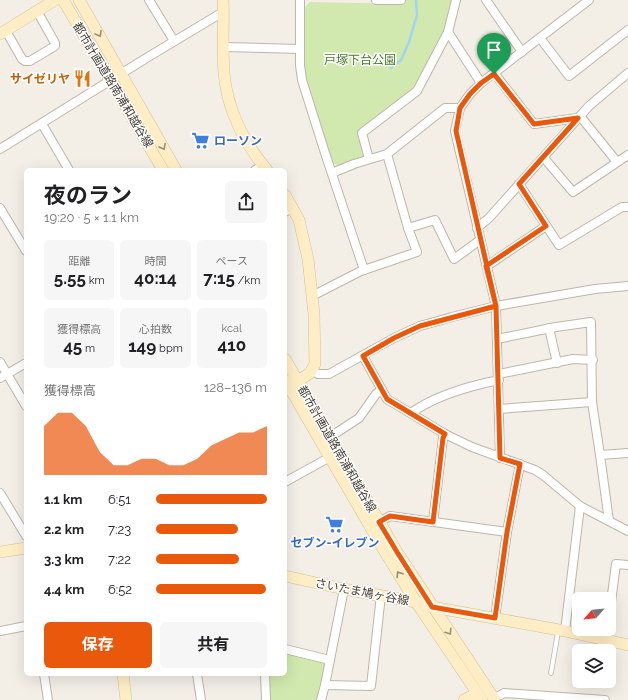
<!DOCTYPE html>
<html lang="ja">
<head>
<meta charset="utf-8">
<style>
	body { margin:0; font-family:Raleway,"Noto Sans JP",sans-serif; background:#f6f6f6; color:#202124; height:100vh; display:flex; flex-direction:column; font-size:15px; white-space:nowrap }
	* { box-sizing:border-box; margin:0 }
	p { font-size:13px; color:#757577 }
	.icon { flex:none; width:22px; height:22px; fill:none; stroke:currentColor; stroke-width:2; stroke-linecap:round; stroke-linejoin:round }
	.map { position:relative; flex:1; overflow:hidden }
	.drawer { position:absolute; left:24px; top:168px; width:263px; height:508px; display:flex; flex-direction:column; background:#fff; border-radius:6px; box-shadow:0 4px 16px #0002 }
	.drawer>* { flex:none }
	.needle { width:26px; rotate:243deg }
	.tools { position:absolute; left:572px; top:592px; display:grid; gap:8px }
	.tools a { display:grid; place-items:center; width:44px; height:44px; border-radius:6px; background:#fff; box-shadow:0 4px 16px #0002; font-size:20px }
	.pin { position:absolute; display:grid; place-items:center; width:34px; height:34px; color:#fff; margin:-41px -17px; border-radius:50% 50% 50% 0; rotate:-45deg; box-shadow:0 0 4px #0007 }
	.pin .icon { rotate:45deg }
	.round { display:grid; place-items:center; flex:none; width:42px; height:42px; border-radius:6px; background:#f6f6f6 }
	.overview { display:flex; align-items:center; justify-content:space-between; height:68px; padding:0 20px }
	h1 { font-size:22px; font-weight:700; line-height:30px }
	.stats { display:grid; grid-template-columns:repeat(3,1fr); gap:6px; height:68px; padding:4px 20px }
	.stats div { display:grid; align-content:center; border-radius:6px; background:#f6f6f6; text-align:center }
	.stats b { font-size:17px; font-weight:700 }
	.stats small { font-size:11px; font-weight:400 }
	.stats p { font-size:11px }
	.chart { height:112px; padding:8px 20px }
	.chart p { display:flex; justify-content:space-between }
	.chart svg { width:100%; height:72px; margin-top:4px; fill:#ea580c; opacity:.7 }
	.cta { display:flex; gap:8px; margin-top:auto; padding:8px 20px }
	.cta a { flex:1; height:46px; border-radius:6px; background:#ea580c; color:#fff; font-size:16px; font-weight:700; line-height:46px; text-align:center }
	.cta a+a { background:#f6f6f6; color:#202124 }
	ul { padding:0 20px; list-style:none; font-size:13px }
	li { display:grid; grid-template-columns:64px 48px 1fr; align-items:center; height:30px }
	li i { height:10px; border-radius:5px; background:#ea580c }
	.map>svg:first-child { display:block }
	.green { fill:#d1e8af }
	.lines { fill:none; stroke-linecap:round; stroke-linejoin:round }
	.stream { stroke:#a2d4f1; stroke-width:2.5 }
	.lane-casing { stroke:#bfb6a9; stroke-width:5.5 }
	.street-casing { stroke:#bfb6a9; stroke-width:10 }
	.secondary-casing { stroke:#d4c196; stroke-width:12 }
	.lane { stroke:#fff; stroke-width:4 }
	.street { stroke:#fff; stroke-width:8 }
	.secondary { stroke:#ffeec5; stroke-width:11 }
	.oneway { stroke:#998e76 }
	.route-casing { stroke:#fff; stroke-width:8 }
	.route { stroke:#ea580c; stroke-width:5 }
	.labels { text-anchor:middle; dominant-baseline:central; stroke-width:3; stroke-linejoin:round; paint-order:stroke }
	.park-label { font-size:12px; fill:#4a7928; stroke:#fff }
	.food-label { font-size:12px; font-weight:bold; fill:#c56008; stroke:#fff; text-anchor:end }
	.street-label { font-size:12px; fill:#463f36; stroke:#fff }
	.shop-label { font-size:12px; font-weight:bold; fill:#366cbe; stroke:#fff; text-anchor:start }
</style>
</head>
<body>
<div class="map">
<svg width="628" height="700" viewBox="0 0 628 700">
	<rect width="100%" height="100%" fill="#f3efe7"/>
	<g class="green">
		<path d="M406 0H452L445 31 415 89 360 132 364 153 363 158 338 166 332 162C323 135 310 107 305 78 301 55 304 30 305 7L310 2 404 4Z"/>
		<polygon points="285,651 321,658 325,666 317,700 267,700 267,674 285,674"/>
	</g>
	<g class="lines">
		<polyline class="stream" points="391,68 401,60 409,42 417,15 416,0"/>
		<defs>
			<polyline id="lane" points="551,673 558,632"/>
			<g id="street">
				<polyline points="149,0 174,41"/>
				<polyline points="300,0 300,65 302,80 325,153 364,270"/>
				<polyline points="376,0 401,0"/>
				<polyline points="456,0 448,32 481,83"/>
				<polyline points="486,0 522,52"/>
				<polyline points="6,31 22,59 25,61 30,61 55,46 55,43 37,11"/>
				<polyline points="540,38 569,76 628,30"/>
				<polyline points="223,47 300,49"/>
				<polyline points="494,73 534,124 578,118"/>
				<polyline points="580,116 617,162"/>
				<polyline points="42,124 69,170"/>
				<polyline points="0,149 148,57 223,12"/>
				<polyline points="544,158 573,192 628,155"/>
				<polyline points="369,159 362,133 417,91 448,32"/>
				<polyline points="255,170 263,166"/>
				<polyline points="332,173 354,164 387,154 445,108 460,108"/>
				<polyline points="519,184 559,245 622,207 628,207"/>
				<polyline points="0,208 26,251"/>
				<polyline points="285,212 292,207"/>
				<polyline points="408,228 435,220 454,259 480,240"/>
				<polyline points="477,228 489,218 589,106 628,73"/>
				<polyline points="487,266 546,226"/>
				<polyline points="312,296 361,271 417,252 408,228 387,154"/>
				<polyline points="549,328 557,363"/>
				<polyline points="497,339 556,327 591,322 592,402 600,455 609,521"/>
				<polyline points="363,356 387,399 445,434 472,447 535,470 543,475 580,506 628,531"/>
				<polyline points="0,362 26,406"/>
				<polyline points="312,370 318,374 329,374 394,338 420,326 452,317 496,306 595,289 628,286"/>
				<polyline points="499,374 573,359 593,360"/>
				<polyline points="0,378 26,363"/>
				<polyline points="499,409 592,402"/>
				<path d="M411 413C436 395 469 386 499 380"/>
				<polyline points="330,437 359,418 376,394 382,390"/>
				<polyline points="600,455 628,453"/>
				<polyline points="500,458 496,306 455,131 460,108 470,94 481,83 589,0"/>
				<polyline points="285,482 330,457"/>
				<polyline points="0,493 26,536"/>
				<polyline points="379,522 390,516 507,532"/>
				<polyline points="433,522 443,438 445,434"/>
				<polyline points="609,617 616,564 628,565"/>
				<polyline points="495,618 507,532 520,464"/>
				<polyline points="0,631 26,626"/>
				<polyline points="565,631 580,506"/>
				<polyline points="606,640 607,629"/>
				<polyline points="285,649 330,660"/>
				<polyline points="44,674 48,700"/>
				<polyline points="197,674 201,700"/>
				<polyline points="265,674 266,700"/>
				<polyline points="325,685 371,686 381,595"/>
				<polyline points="494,699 504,693 605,700"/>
				<polyline points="321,700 325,685 344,589"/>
			</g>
			<g id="secondary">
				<polyline points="63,0 163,170"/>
				<polyline points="79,0 176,170"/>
				<path d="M223 0C224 24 222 49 224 73 227 109 244 143 267 170"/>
				<polyline points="0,34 55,0"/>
				<polyline points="285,195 299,220 308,259 314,314 315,364 310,373 298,381"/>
				<polyline points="285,359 397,552 495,700"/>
				<polyline points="285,380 382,547 416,602 482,700"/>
				<polyline points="0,552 26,548"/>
				<polyline points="285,576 344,589 416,602 432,607 565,631 628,645"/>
				<polyline points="123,674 126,700"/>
				<polyline points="464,700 477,693"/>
			</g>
		</defs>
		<use href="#lane" class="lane-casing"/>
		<use href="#street" class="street-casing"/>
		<use href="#secondary" class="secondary-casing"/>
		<use href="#lane" class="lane"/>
		<use href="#street" class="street"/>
		<use href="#secondary" class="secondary"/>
	</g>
	<defs><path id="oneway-chevron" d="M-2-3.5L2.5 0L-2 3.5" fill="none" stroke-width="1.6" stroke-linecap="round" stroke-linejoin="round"/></defs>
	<g class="oneway">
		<use href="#oneway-chevron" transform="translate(99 34) rotate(60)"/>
		<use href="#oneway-chevron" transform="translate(163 147) rotate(61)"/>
		<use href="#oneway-chevron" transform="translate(399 574) rotate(-122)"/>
		<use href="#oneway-chevron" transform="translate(449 632) rotate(56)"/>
	</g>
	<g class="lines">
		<defs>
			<polyline id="route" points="494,74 481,83 470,94 460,108 456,131 496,306 420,326 394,338 363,356 387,399 445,434 443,438 433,522 390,516 379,522 397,552 432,607 495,618 507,532 520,464 500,458 496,306 486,266 546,226 519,184 578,118 534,124 494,74"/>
		</defs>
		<use href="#route" class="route-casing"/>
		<use href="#route" class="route"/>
	</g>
	<defs>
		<symbol id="restaurant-bare" viewBox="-9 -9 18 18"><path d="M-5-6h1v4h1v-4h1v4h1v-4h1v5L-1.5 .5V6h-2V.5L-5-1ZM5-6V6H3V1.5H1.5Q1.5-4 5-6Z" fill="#e8710a" stroke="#fff" stroke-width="2.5" paint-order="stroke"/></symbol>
		<symbol id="supermarket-bare" viewBox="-9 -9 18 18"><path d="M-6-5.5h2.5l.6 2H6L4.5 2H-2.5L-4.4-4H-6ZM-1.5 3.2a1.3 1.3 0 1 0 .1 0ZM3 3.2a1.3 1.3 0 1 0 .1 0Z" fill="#3f7fe0" stroke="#fff" stroke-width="2.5" paint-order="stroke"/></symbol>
	</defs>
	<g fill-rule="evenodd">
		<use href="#restaurant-bare" x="70" y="66" width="25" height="25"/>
		<use href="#supermarket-bare" x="188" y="128" width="25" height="25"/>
		<use href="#supermarket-bare" x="322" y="512" width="25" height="25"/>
	</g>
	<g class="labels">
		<g class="park-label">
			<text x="360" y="60">戸塚下台公園</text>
		</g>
		<g class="food-label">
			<text x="70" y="79">サイゼリヤ</text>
		</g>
		<g class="street-label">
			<text transform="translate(113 85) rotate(59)">都市計画道路南浦和越谷線</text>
			<text transform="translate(337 449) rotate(60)">都市計画道路南浦和越谷線</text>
			<text transform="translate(362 592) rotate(11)">さいたま鳩ヶ谷線</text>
		</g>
		<g class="shop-label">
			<text x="214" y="141">ローソン</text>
			<text x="335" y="543" text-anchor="middle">セブン-イレブン</text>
		</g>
	</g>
</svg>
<div class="tools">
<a><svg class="needle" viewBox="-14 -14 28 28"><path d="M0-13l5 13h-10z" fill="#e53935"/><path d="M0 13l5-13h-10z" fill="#757577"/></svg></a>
<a><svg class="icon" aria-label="layers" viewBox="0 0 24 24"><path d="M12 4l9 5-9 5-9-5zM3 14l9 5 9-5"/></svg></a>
</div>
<div class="pin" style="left:494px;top:74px;background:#1e9e55"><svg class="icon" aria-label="arrive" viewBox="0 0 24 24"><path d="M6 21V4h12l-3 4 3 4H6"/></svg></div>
<section class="drawer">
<div class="overview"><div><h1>夜のラン</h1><p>19:20 · 5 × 1.1 km</p></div><a class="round"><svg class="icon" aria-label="share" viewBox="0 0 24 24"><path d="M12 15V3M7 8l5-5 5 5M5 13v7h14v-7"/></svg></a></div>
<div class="stats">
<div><p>距離</p><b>5.55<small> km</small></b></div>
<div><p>時間</p><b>40:14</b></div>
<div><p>ペース</p><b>7:15<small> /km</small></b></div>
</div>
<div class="stats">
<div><p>獲得標高</p><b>45<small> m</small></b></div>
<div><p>心拍数</p><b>149<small> bpm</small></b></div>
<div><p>kcal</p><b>410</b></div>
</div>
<div class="chart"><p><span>獲得標高</span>128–136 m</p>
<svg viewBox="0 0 160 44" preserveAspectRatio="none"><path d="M0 44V14L10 6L20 6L30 14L40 30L50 38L60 38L70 34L80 34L90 38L100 38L110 34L120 26L130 22L140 18L150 18L160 14V44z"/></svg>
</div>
<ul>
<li><b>1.1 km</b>6:51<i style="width:100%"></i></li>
<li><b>2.2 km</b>7:23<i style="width:74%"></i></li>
<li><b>3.3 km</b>7:22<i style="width:75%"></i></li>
<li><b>4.4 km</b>6:52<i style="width:99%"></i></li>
</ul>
<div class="cta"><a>保存</a><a>共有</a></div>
</section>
</div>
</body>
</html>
